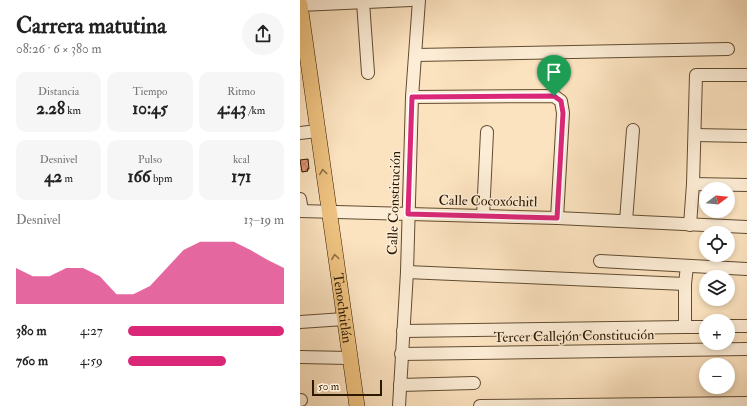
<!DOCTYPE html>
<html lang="es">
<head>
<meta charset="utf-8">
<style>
	body { margin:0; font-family:"IM FELL Double Pica",serif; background:#f6f6f6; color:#222; height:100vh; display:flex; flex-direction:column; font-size:15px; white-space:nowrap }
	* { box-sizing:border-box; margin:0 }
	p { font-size:13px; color:#767676 }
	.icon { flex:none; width:22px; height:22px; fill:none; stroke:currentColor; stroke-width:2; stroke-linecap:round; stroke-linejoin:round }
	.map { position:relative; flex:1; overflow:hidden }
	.drawer { display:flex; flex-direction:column; background:#fff; width:300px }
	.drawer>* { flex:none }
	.needle { width:26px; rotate:74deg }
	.buttons { position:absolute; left:399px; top:182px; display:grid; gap:8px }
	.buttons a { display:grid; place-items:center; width:36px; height:36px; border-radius:50%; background:#fff; box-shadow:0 2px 6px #0003; font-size:20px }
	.scale { position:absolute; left:12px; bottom:10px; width:70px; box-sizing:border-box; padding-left:4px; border:2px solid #2d1900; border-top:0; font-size:11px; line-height:14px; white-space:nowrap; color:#2d1900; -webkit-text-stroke:3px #fdedd6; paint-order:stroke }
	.pin { position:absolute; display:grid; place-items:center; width:34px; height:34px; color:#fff; margin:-41px -17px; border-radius:50% 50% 50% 0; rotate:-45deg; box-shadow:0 0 4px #0007 }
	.pin .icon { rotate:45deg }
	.round { display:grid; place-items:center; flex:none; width:42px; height:42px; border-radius:21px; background:#f6f6f6 }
	.overview { display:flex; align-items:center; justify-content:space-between; height:68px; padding:0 16px }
	h1 { font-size:22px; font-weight:700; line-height:30px }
	.metrics { display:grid; grid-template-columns:repeat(3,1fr); gap:6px; height:68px; padding:4px 16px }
	.metrics div { display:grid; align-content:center; border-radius:10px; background:#f6f6f6; text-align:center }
	.metrics b { font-size:17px; font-weight:700 }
	.metrics small { font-size:11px; font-weight:400 }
	.metrics p { font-size:11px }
	.chart { height:112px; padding:8px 16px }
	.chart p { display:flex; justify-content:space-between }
	.chart svg { width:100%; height:72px; margin-top:4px; fill:#db2777; opacity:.7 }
	ul { padding:0 16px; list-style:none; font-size:13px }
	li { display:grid; grid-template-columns:64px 48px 1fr; align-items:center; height:30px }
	li i { height:10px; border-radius:5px; background:#db2777 }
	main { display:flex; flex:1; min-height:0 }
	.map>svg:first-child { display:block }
	.building { fill:url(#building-cross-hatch); stroke:#2d1900 }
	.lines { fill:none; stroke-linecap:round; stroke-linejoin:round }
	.minor-casing { stroke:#614c30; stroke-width:14 }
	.major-casing { stroke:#2d1900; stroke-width:16 }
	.minor { stroke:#fdedd6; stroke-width:12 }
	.major { stroke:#eec280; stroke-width:15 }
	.oneway { stroke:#8e6e40 }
	.route-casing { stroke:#fff; stroke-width:8 }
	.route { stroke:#db2777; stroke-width:5 }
	.labels { text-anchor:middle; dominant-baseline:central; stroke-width:3; stroke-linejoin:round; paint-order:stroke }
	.street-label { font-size:14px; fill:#2d1900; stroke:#fdedd6 }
</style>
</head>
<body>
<main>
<section class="drawer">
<div class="overview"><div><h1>Carrera matutina</h1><p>08:26 · 6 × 380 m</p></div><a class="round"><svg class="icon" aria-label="share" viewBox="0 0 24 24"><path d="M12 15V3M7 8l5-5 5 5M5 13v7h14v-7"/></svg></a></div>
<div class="metrics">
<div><p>Distancia</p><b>2.28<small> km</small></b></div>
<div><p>Tiempo</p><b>10:45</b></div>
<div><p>Ritmo</p><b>4:43<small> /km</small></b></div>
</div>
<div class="metrics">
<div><p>Desnivel</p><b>42<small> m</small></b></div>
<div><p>Pulso</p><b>166<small> bpm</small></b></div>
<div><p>kcal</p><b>171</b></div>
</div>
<div class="chart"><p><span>Desnivel</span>13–19 m</p>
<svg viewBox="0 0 160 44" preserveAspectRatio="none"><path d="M0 44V22L10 27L20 27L30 22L40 22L50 27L60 38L70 38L80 33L90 22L100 11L110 6L120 6L130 6L140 11L150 17L160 22V44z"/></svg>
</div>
<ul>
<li><b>380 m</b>4:27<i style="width:100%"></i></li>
<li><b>760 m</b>4:59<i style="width:63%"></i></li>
</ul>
</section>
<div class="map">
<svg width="447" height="406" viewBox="0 0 447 406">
	<defs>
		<pattern id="building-cross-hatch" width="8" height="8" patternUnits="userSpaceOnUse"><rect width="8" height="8" fill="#e29677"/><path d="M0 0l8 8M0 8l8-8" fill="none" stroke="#b87a5f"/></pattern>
	</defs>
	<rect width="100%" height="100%" fill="#fce3c0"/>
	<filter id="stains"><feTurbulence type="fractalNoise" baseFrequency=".005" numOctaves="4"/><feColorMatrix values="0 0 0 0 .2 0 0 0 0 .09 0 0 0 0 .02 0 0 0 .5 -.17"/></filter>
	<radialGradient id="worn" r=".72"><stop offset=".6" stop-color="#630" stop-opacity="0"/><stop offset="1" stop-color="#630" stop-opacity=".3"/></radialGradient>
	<polygon class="building" points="8,159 9,169 7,169 8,171 2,172 0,160"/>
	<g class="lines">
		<defs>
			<g id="minor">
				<polyline points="63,2 68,73"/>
				<polyline points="0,5 111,0"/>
				<polyline points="116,55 428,49"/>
				<polyline points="112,97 254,96 261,101 263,113 257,218"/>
				<polyline points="0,133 17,131"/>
				<polyline points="395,135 447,136"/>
				<polyline points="393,184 447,185"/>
				<polyline points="0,199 2,211"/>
				<polyline points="0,211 257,218 447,227"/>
				<polyline points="183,216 187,132"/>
				<polyline points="326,221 333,130"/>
				<polyline points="390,225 393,184 396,75 447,75"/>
				<polyline points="300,261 447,269"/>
				<polyline points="387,266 385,284 385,327 406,327"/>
				<polyline points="107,272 385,284"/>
				<polyline points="0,322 44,319"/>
				<polyline points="428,326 447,326"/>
				<polyline points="103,331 385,327"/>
				<polyline points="101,354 447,349"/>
				<polyline points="0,357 49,358"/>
				<polyline points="100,385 174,383"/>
				<polyline points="0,400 1,400"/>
				<polyline points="99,406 107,272 112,97 119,0"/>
				<polyline points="180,406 447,403"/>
			</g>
			<g id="major">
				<path id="s1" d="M0 5 57 406"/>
			</g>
		</defs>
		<use href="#minor" class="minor-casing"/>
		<use href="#major" class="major-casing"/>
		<use href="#minor" class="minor"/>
		<use href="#major" class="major"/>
	</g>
	<defs><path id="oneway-chevron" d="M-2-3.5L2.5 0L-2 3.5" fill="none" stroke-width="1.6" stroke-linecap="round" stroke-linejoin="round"/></defs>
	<g class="oneway">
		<use href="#oneway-chevron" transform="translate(23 172) rotate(-98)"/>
		<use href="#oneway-chevron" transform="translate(35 257) rotate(-98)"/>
	</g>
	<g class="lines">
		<defs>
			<polygon id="route" points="254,96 261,101 263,113 257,218 108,214 112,97"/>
		</defs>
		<use href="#route" class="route-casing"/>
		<use href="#route" class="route"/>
	</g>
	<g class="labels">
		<g class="street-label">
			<text transform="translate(188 201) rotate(1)">Calle Cocoxóchitl</text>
			<text transform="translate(94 203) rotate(-88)">Calle Constitución</text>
			<text stroke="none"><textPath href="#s1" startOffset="306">Tenochtitlán</textPath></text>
			<text transform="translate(274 336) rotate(-1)">Tercer Callejón Constitución</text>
		</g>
	</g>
	<rect width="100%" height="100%" filter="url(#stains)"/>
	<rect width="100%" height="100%" fill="url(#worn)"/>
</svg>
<div class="buttons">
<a><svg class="needle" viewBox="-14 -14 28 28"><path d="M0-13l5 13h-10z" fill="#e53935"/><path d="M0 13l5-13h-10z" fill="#767676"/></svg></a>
<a><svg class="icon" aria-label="locate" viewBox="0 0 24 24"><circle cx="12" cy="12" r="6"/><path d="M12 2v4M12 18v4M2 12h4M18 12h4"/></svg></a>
<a><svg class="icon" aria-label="layers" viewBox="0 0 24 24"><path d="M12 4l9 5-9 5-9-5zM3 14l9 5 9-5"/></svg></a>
<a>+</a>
<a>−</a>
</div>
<div class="scale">50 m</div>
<div class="pin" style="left:254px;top:96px;background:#1e9e55"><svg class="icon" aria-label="arrive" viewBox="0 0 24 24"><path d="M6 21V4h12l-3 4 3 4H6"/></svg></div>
</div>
</main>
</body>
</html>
